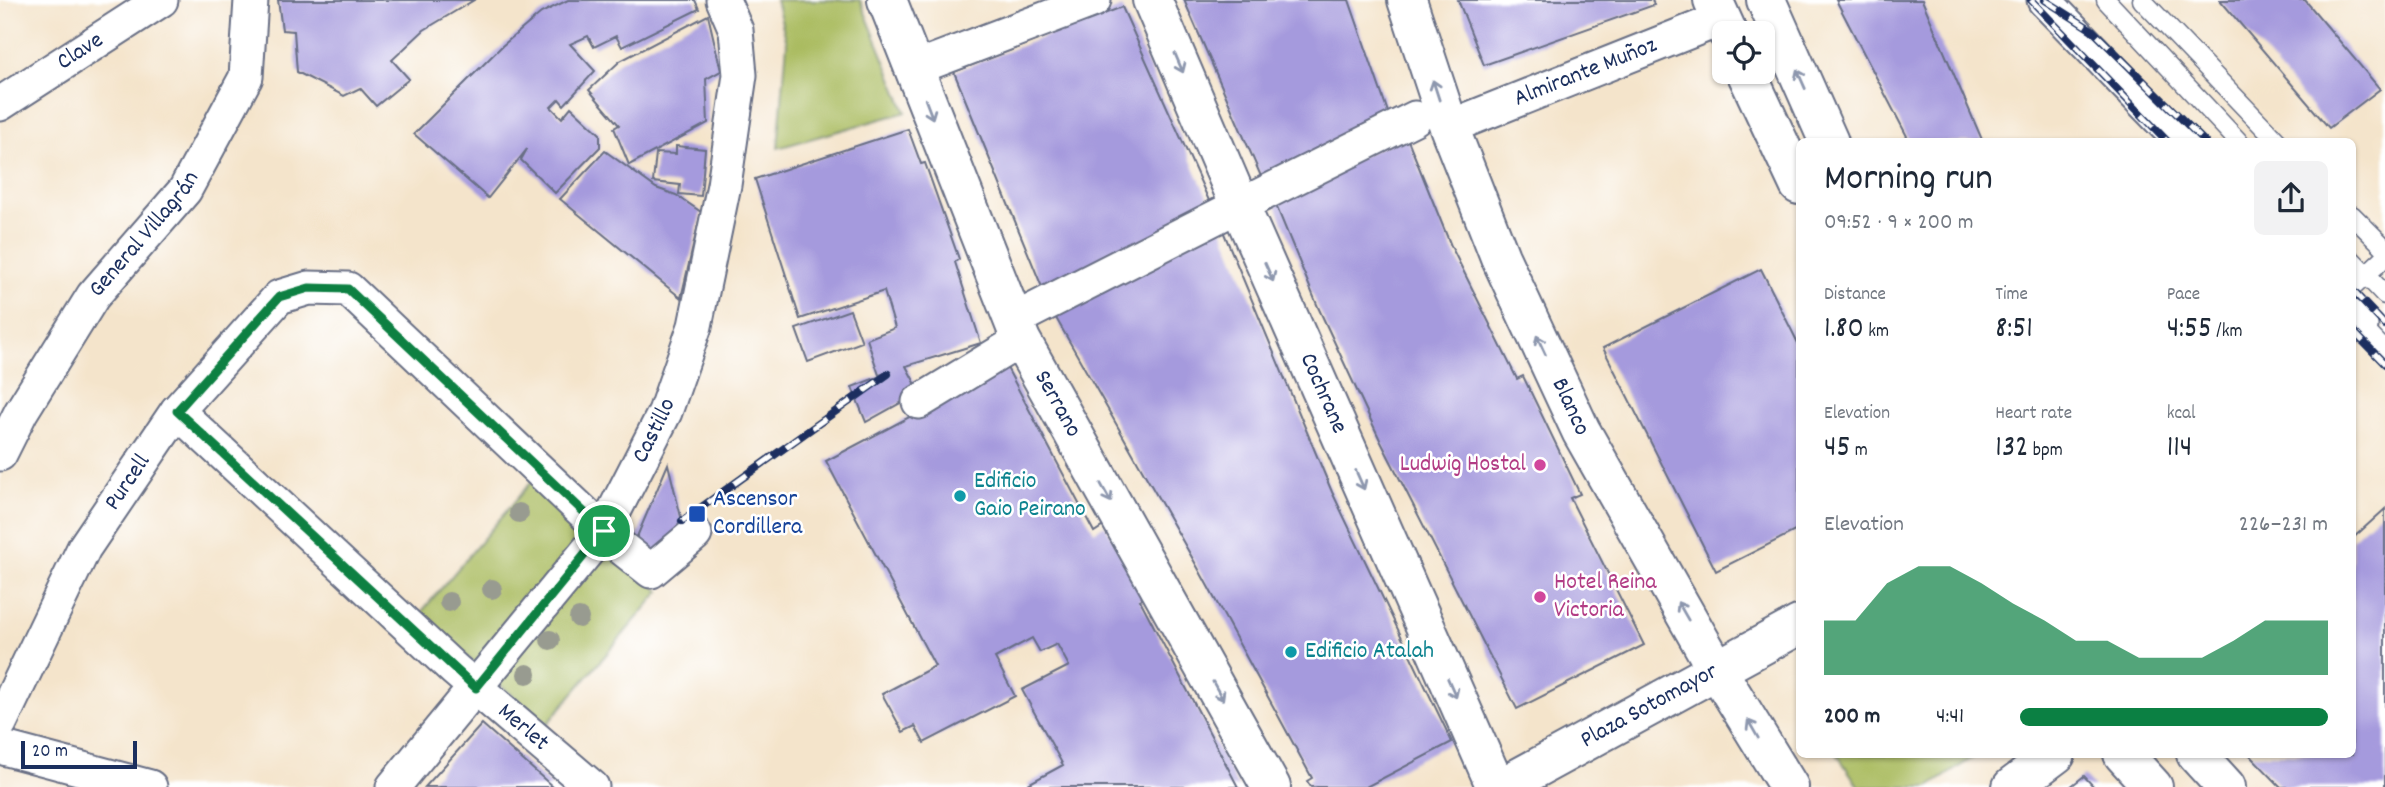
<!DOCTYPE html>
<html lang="en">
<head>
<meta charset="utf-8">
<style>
	body { margin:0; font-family:Dekko,sans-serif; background:#f2f2f3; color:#1f2937; height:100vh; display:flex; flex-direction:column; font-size:26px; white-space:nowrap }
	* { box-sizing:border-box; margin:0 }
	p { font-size:23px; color:#747a83 }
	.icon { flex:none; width:38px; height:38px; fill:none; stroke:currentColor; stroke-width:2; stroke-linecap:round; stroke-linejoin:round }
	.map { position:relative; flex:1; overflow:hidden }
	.side { position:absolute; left:1796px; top:138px; width:560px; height:620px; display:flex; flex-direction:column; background:#fff; border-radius:10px; box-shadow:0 2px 5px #0004 }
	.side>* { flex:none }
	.fabs { position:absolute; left:1712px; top:21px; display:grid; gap:14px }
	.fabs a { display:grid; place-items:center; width:63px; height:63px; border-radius:10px; background:#fff; box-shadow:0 2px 5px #0004; font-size:35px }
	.scale { position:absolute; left:21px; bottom:18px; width:116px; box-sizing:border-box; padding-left:7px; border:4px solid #1b2f5e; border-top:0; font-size:19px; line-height:24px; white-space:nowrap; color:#1b2f5e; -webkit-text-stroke:5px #fff; paint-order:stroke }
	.pin { position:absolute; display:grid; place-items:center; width:60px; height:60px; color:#fff; margin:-30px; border:4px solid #fff; border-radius:50%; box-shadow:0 2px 7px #0007 }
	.round { display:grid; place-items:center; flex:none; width:74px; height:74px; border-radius:10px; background:#f2f2f3 }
	.head { display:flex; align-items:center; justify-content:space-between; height:119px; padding:0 28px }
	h1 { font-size:38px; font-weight:600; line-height:52px }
	.metrics { display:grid; grid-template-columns:repeat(3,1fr); gap:10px; height:119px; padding:7px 28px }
	.metrics div { display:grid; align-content:center }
	.metrics b { font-size:30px; font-weight:600 }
	.metrics small { font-size:19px; font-weight:400 }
	.metrics p { font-size:19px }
	.chart { height:196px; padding:14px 28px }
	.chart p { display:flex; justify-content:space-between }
	.chart svg { width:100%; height:126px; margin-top:7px; fill:#0b8043; opacity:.7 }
	ul { padding:0 28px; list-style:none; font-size:23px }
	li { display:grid; grid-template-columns:112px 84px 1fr; align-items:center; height:52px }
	li i { height:18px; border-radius:9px; background:#0b8043 }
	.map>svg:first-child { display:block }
	.green { fill:#aabc60; stroke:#62765f; stroke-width:2 }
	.building { fill:#a59add }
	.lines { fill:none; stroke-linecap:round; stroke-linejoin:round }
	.lane-casing { stroke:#676e84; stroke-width:21 }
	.street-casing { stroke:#676e84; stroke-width:37 }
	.secondary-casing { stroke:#676e84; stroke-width:42 }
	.primary-casing { stroke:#676e84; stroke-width:42 }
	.lane { stroke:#fff; stroke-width:18 }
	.street { stroke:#fff; stroke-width:33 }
	.secondary { stroke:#fff; stroke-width:38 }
	.primary { stroke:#fff; stroke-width:38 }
	.rail-casing { stroke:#1b2f5e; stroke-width:8 }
	.rail { stroke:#fff; stroke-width:5; stroke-dasharray:16; stroke-linecap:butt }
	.tree { fill:#989b90 }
	.oneway { stroke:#8d97ae }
	.route-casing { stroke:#fff; stroke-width:14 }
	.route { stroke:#0b8043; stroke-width:9 }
	.hotel-dot { fill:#d1479c; stroke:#fff; stroke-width:2.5 }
	.culture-dot { fill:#0f9aa8; stroke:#fff; stroke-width:2.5 }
	.transit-dot { fill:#1a4fb4; stroke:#fff; stroke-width:2.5 }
	.labels { text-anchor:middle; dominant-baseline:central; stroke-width:5; stroke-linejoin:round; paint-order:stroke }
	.street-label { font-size:24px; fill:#1b2f5e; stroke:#fff }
	.hotel-label { font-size:24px; fill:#b23c85; stroke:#fff; text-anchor:end }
	.culture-label { font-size:24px; fill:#0d838f; stroke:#fff; text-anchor:start }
	.transit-label { font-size:24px; fill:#164399; stroke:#fff; text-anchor:start }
</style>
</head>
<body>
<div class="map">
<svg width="2385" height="787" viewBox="0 0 2385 787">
	<rect width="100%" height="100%" fill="#fff"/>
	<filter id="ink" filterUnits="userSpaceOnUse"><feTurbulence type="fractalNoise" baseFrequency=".0143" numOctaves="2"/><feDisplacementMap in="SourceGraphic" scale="14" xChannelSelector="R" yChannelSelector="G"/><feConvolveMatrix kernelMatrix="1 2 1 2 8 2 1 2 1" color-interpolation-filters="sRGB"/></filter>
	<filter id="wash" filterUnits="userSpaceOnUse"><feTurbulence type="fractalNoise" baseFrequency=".00686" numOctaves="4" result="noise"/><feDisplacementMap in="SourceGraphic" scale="28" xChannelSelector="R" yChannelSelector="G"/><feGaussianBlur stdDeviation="1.57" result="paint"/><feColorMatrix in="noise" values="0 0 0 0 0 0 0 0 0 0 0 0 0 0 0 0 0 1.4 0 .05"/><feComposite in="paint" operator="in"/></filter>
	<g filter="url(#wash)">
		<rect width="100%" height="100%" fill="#f4e4cb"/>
		<g class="green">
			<polygon points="776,0 860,0 906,112 778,148 787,43"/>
			<polygon points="531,482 660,591 547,724 418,616"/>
			<polygon points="1837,754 1978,754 1929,787 1859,787"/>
		</g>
		<g id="blocks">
			<g class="building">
				<polygon points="278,0 474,0 424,30 392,60 409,79 376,106 360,88 344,96 297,72 294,31 282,30"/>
				<polygon points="568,0 695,0 699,9 622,47 616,36 594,47 588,36 570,44 595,71 564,105 559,99 551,107 562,118 571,107 600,134 600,147 555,193 521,160 527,149 488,198 414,134 502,46 541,13"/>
				<polygon points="1184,0 1349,0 1390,118 1263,181"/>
				<polygon points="1458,0 1652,0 1654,5 1484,65"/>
				<polygon points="1836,0 1922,0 1983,142 1910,142"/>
				<polygon points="2220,0 2305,0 2380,89 2329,128"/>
				<polygon points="1122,7 1211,205 1044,292 954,72"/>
				<polygon points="708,15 721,71 706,79 708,123 629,165 614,128 619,125 589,90 620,61"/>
				<polygon points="908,129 921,164 925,163 959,259 955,262 981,343 906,366 920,392 866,422 852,387 891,372 879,375 867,339 895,328 884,291 800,319 755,179"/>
				<polygon points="1406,135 1451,246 1517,379 1523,376 1580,494 1570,498 1644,645 1517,709 1381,442 1318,307 1273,198"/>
				<polygon points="676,146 705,149 701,196 679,194 680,185 653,182 656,153 676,154"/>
				<polygon points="605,151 656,188 676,195 701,212 681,298 560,199"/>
				<polygon points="1221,226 1332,492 1452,742 1366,787 1311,787 1307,781 1312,778 1198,568 1052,311"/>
				<polygon points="1761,269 1799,345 1799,529 1716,571 1603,348"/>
				<polygon points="850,310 862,342 808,362 796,329"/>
				<polygon points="1006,366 1094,532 1105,525 1144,598 1140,600 1238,787 1029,787 1028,784 1063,765 1022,690 1069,666 1057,644 1040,652 1032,638 995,658 1015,696 924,743 915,726 903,732 882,694 935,666 826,461"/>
				<polygon points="668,464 682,521 688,533 656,556 636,539"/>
				<polygon points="2385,509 2385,787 2281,787 2249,754 2352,754 2352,539"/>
				<polygon points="482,724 553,787 425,787"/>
				<polygon points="2084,776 2094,787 2070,787"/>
			</g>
		</g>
	</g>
	<g filter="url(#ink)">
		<use href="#blocks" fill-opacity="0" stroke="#676e84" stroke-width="2"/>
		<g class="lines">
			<defs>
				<g id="lane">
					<polyline points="2106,0 2239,142"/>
					<polyline points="2142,0 2278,142"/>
					<polyline points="2352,215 2385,248"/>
					<polyline points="2352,260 2385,295"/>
					<polyline points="2352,288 2385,257"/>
					<polyline points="2361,326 2385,351"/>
				</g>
				<g id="street">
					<polyline points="2044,0 2182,142"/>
					<polyline points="913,69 1094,0"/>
					<path id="s1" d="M0 104 161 0"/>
					<path id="s2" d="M1449 127 1721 19"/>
					<polyline points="1257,197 1415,118"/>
					<polyline points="2352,317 2361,326"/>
					<polyline points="1012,321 1222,214"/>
					<polyline points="919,402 1021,340"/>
					<path id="s3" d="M177 411 455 670 592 787"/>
					<path id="s4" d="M0 454 21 412 93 296 185 190 246 77 251 0"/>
					<path id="s5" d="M0 723 84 548 177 411 279 297 309 288 348 289 618 545 651 571 695 534"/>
					<polyline points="0,747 150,787"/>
					<path id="s6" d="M393 787 604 531 665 412 695 326 724 185 740 75 736 30 723 0"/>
				</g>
				<g id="secondary">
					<path id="s7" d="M887 0 1021 340 1271 787"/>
					<path id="s8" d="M1152 0 1240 206 1496 787"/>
					<path id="s9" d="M1502 787 1799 625"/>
					<polyline points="2012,787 2056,754"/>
				</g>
				<g id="primary">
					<path id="s10" d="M1407 0 1449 127 1500 257 1581 431 1717 670 1789 787"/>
					<polyline points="1713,0 1728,33"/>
					<polyline points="1766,0 1829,142"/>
					<polyline points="1746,72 1799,185"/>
					<polyline points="2123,754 2153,787"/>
					<polyline points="2196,754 2226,787"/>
				</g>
			</defs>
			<use href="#lane" class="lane-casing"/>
			<use href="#street" class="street-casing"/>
			<use href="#secondary" class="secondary-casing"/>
			<use href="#primary" class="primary-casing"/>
			<use href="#lane" class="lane"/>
			<use href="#street" class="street"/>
			<use href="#secondary" class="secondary"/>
			<use href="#primary" class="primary"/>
			<defs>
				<g id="rail">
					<polyline points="2031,0 2168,142"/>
					<polyline points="2045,0 2092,30 2205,142"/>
					<polyline points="2352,290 2385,325"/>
					<polyline points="2352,330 2385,364"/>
					<polyline points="682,521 888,374"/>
				</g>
			</defs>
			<use href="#rail" class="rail-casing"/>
			<use href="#rail" class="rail"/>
		</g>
		<g class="tree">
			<circle cx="519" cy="513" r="10"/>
			<circle cx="492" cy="589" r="10"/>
			<circle cx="449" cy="602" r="10"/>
			<circle cx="579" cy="618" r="10"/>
			<circle cx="550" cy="640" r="10"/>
			<circle cx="527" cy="674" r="10"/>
		</g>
		<defs><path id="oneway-shaft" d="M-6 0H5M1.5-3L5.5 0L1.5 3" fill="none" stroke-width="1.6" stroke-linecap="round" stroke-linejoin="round" transform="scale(1.75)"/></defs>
		<g class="oneway">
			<use href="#oneway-shaft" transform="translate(1179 63) rotate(67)"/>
			<use href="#oneway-shaft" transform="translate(1801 79) rotate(-114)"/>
			<use href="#oneway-shaft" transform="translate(1436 90) rotate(-108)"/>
			<use href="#oneway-shaft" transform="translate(929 109) rotate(69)"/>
			<use href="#oneway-shaft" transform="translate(1269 272) rotate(66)"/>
			<use href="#oneway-shaft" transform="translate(1541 345) rotate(-115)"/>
			<use href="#oneway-shaft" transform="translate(1360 480) rotate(66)"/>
			<use href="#oneway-shaft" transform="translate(1106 493) rotate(61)"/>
			<use href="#oneway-shaft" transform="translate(1683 611) rotate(-120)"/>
			<use href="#oneway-shaft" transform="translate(1452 688) rotate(66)"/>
			<use href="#oneway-shaft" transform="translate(1218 691) rotate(61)"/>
			<use href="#oneway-shaft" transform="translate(1753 729) rotate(-120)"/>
		</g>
	</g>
	<g class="lines" filter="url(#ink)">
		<defs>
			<polygon id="route" points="309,288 348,289 604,531 476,688 177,411 279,297"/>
		</defs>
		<use href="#route" class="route-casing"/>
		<use href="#route" class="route"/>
	</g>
	<g class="hotel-dot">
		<circle cx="1540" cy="465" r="7"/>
		<circle cx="1540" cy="597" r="7"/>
	</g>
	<g class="culture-dot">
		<circle cx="960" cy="496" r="7"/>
		<circle cx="1291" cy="652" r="7"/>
	</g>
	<rect class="transit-dot" x="688" y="505" width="18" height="18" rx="3.5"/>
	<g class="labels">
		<g class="street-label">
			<text stroke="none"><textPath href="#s1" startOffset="96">Clave</textPath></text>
			<text stroke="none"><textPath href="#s2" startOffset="147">Almirante Muñoz</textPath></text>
			<text stroke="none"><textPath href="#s4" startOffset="264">General Villagrán</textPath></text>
			<text stroke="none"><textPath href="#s8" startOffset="429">Cochrane</textPath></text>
			<text stroke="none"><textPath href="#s7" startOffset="439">Serrano</textPath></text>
			<text stroke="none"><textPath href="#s10" startOffset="439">Blanco</textPath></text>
			<text stroke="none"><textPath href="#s6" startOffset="444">Castillo</textPath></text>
			<text stroke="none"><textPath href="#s5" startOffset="273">Purcell</textPath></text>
			<text stroke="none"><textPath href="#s9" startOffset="168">Plaza Sotomayor</textPath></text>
			<text stroke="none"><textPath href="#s3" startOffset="469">Merlet</textPath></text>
		</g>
		<g class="hotel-label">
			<text x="1526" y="465">Ludwig Hostal</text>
			<text x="1554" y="583" text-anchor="start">Hotel Reina<tspan x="1554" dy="28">Victoria</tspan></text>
		</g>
		<g class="culture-label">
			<text x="974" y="482">Edificio<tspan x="974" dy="28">Gaio Peirano</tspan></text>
			<text x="1305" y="652">Edificio Atalah</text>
		</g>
		<g class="transit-label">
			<text x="713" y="500">Ascensor<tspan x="713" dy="28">Cordillera</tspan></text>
		</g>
	</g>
</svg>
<div class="fabs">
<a><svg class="icon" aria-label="locate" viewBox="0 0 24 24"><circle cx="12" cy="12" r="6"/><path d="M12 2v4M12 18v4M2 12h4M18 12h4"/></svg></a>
</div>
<div class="scale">20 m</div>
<div class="pin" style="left:604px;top:531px;background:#1e9e55"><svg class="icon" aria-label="arrive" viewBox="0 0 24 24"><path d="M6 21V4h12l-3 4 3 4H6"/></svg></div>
<section class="side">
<div class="head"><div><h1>Morning run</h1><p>09:52 · 9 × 200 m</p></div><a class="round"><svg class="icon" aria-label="share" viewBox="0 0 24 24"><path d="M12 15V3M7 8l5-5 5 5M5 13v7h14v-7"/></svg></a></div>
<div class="metrics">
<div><p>Distance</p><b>1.80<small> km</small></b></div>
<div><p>Time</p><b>8:51</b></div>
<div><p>Pace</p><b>4:55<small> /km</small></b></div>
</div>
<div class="metrics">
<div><p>Elevation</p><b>45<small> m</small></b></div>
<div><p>Heart rate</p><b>132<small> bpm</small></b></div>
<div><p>kcal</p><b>114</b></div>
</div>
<div class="chart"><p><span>Elevation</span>226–231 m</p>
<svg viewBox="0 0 160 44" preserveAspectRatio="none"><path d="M0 44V25L10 25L20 12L30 6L40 6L50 12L60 19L70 25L80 32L90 32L100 38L110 38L120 38L130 32L140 25L150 25L160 25V44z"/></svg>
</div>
<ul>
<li><b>200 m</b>4:41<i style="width:100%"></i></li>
</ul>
</section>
</div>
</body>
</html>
